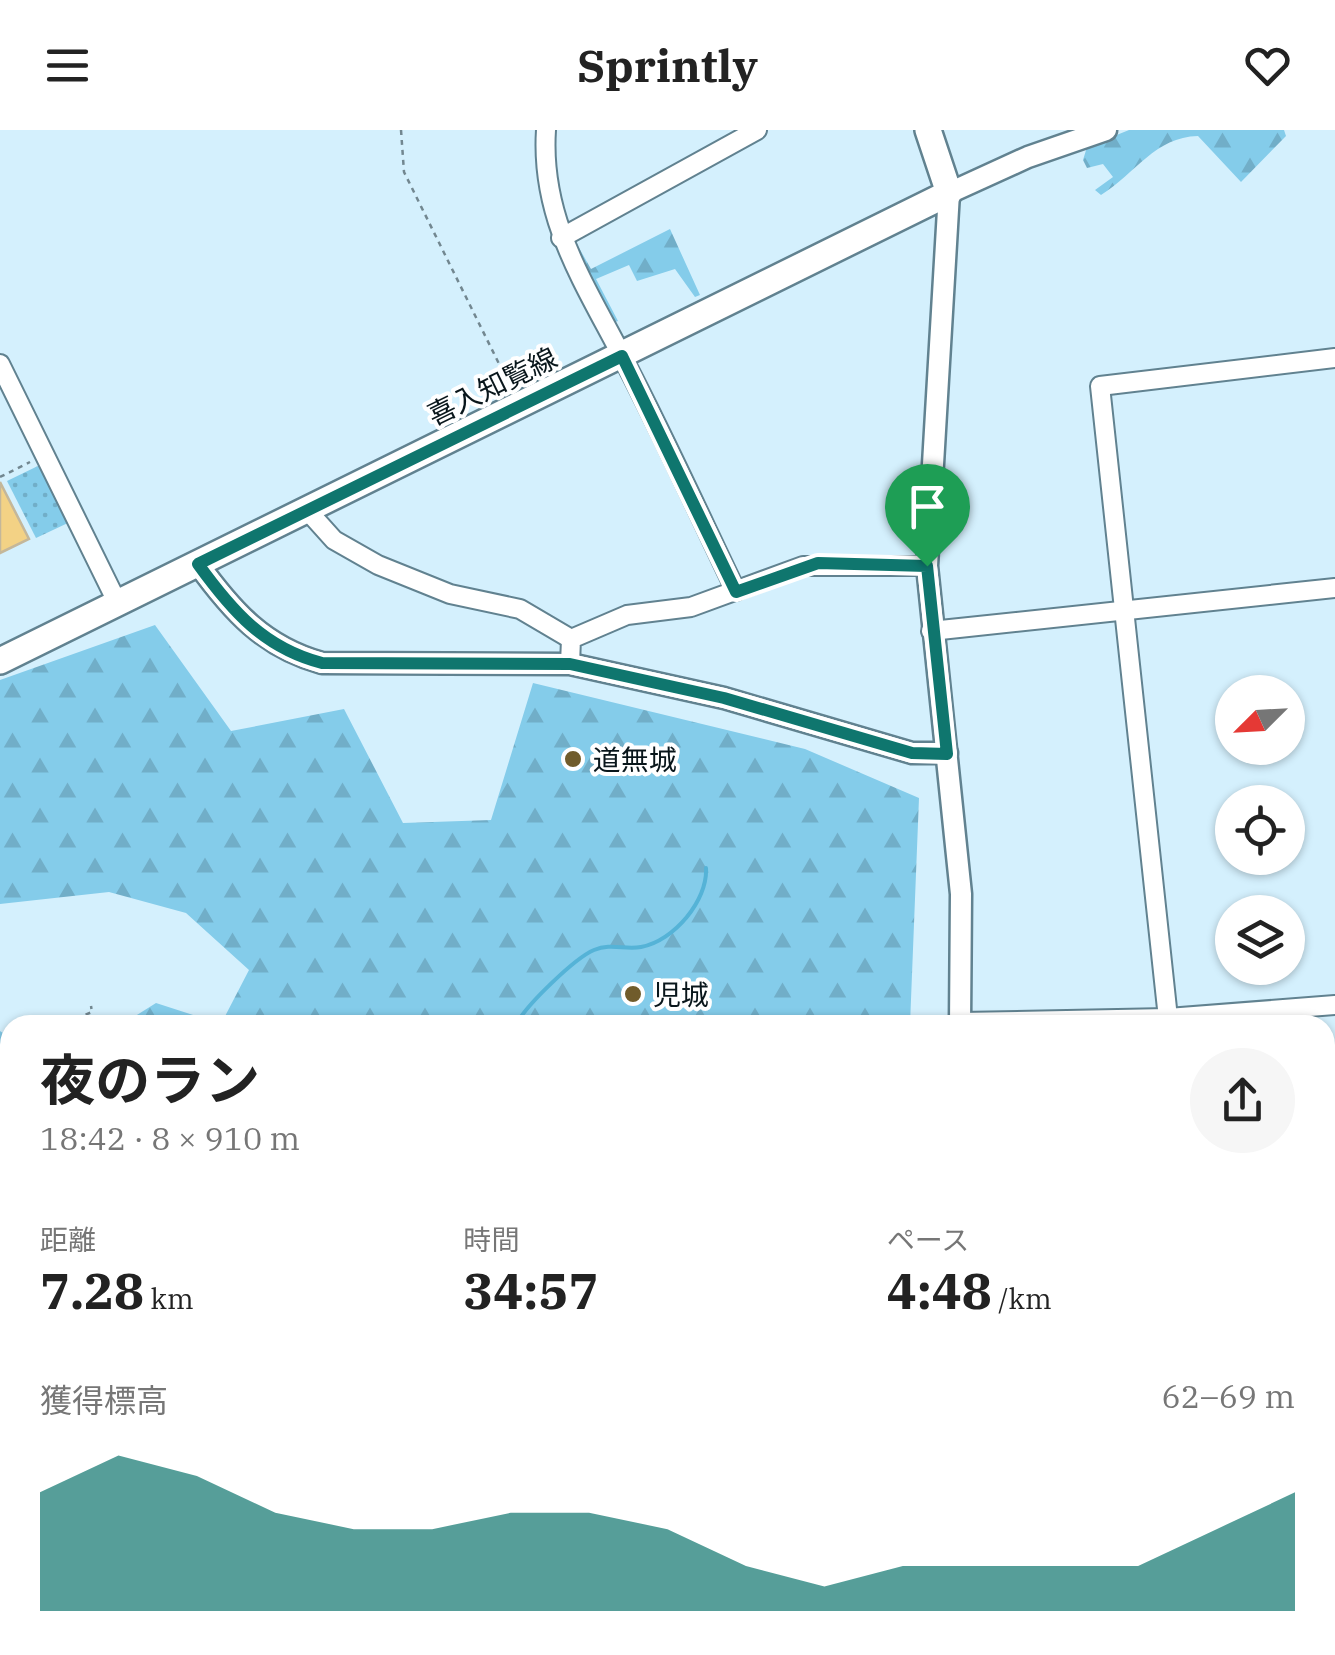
<!DOCTYPE html>
<html lang="ja">
<head>
<meta charset="utf-8">
<style>
	body { margin:0; font-family:"IBM Plex Serif","Noto Sans JP",serif; background:#f6f6f6; color:#222; height:100vh; display:flex; flex-direction:column; font-size:38px; white-space:nowrap }
	* { box-sizing:border-box; margin:0 }
	p { font-size:32px; color:#767676 }
	.icon { flex:none; width:55px; height:55px; fill:none; stroke:currentColor; stroke-width:2; stroke-linecap:round; stroke-linejoin:round }
	.map { position:relative; flex:1; overflow:hidden }
	.details { position:absolute; left:0px; top:885px; width:1335px; height:640px; display:flex; flex-direction:column; background:#fff; border-radius:30px 30px 0 0; box-shadow:0 2px 8px #0004 }
	.details>* { flex:none }
	.needle { width:65px; rotate:246deg }
	.buttons { position:absolute; left:1215px; top:545px; display:grid; gap:20px }
	.buttons a { display:grid; place-items:center; width:90px; height:90px; border-radius:50%; background:#fff; box-shadow:0 2px 8px #0004; font-size:50px }
	.pin { position:absolute; display:grid; place-items:center; width:85px; height:85px; color:#fff; margin:-102px -42px; border-radius:50% 50% 50% 0; rotate:-45deg; box-shadow:0 0 10px #0007 }
	.pin .icon { rotate:45deg }
	.round { display:grid; place-items:center; flex:none; width:105px; height:105px; border-radius:52px; background:#f6f6f6 }
	.overview { display:flex; align-items:center; justify-content:space-between; height:170px; padding:0 40px }
	h1 { font-size:55px; font-weight:700; line-height:75px }
	.stats { display:grid; grid-template-columns:repeat(3,1fr); gap:15px; height:170px; padding:10px 40px }
	.stats div { display:grid; align-content:center }
	.stats b { font-size:50px; font-weight:700 }
	.stats small { font-size:28px; font-weight:400 }
	.stats p { font-size:28px }
	.chart { height:280px; padding:20px 40px }
	.chart p { display:flex; justify-content:space-between }
	.chart svg { width:100%; height:180px; margin-top:10px; fill:#0f766e; opacity:.7 }
	header { display:flex; justify-content:space-between; align-items:center; height:130px; padding:0 40px; background:#fff; font-size:45px; font-weight:700 }
	.map>svg:first-child { display:block }
	.forest { fill:url(#forest-firs) }
	.garden { fill:url(#garden-dots) }
	.lines { fill:none; stroke-linecap:round; stroke-linejoin:round }
	.stream { stroke:#55b3d7; stroke-width:4 }
	.building { fill:#f3d285; stroke:#c4b79a; stroke-width:2.5 }
	.service-casing { stroke:#618290; stroke-width:14 }
	.minor-casing { stroke:#618290; stroke-width:22 }
	.tertiary-casing { stroke:#618290; stroke-width:25 }
	.secondary-casing { stroke:#618290; stroke-width:30 }
	.path { stroke:#728790; stroke-width:2.5; stroke-dasharray:5 5; stroke-linecap:butt }
	.service { stroke:#fff; stroke-width:9 }
	.minor { stroke:#fff; stroke-width:18 }
	.tertiary { stroke:#fff; stroke-width:20 }
	.secondary { stroke:#fff; stroke-width:25 }
	.route-casing { stroke:#fff; stroke-width:20 }
	.route { stroke:#0f766e; stroke-width:12 }
	.poi-dot { fill:#705c2b; stroke:#fff; stroke-width:4 }
	.labels { text-anchor:middle; dominant-baseline:central; stroke-width:8; stroke-linejoin:round; paint-order:stroke }
	.street-label { font-size:28px; fill:#09161b; stroke:#fff }
	.poi-label { font-size:28px; fill:#09161b; stroke:#fff; text-anchor:start }
</style>
</head>
<body>
<header><svg class="icon" aria-label="menu" viewBox="0 0 24 24"><path d="M4 6h16M4 12h16M4 18h16"/></svg>Sprintly<svg class="icon" aria-label="heart" viewBox="0 0 24 24"><path d="M12 20l-8-8c-3-5 5-10 8-4 3-6 11-1 8 4z"/></svg></header>
<div class="map">
<svg width="1335" height="1525" viewBox="0 0 1335 1525">
	<defs>
		<pattern id="forest-firs" width="22" height="20" patternUnits="userSpaceOnUse" patternTransform="scale(2.5)"><rect width="22" height="20" fill="#84ccea"/><path d="M5 1l3.5 6h-7zM16 11l3.5 6h-7z" fill="#71aec8"/></pattern>
		<pattern id="garden-dots" width="8" height="8" patternUnits="userSpaceOnUse" patternTransform="scale(2.5)"><rect width="8" height="8" fill="#84ccea"/><path d="M2 2h.1M6 6h.1" fill="none" stroke="#71aec8" stroke-width="1.8" stroke-linecap="round"/></pattern>
	</defs>
	<rect width="100%" height="100%" fill="#d4f0fd"/>
	<g class="forest">
		<path d="M1129 0H1284L1286 6 1241 52 1198 6C1155 7 1136 43 1101 65L1095 60 1113 47 1103 34 1087 38 1083 30 1087 17Z"/>
		<polygon points="670,99 700,165 695,167 675,139 637,151 629,135 596,149 618,191 613,193 570,112 574,109 591,139"/>
		<polygon points="155,495 231,601 344,579 403,693 491,690 533,553 805,619 919,668 910,895 121,895 156,873 221,894 249,840 186,783 109,762 0,774 0,550"/>
		<polygon points="0,901 10,908 10,1010 0,1014"/>
		<polygon points="1335,1065 1335,1291 1325,1291 1325,1068"/>
		<polygon points="0,1175 10,1175 10,1515 563,1515 556,1525 0,1525"/>
	</g>
	<polygon class="garden" points="42,334 70,392 36,408 7,351"/>
	<g class="lines">
		<g class="stream">
			<path d="M516 895C525 876 575 828 594 820 611 813 625 820 641 817 674 811 708 770 706 738"/>
			<polyline points="360,1525 360,1515"/>
		</g>
	</g>
	<polygon class="building" points="0,352 29,409 0,423"/>
	<g class="lines">
		<defs>
			<polyline id="service" points="923,1515 943,1525"/>
			<g id="minor">
				<path d="M546 0C540 91 587 157 626 234 665 309 700 386 736 461"/>
				<polyline points="561,108 757,0"/>
				<polyline points="0,234 117,472"/>
				<polyline points="307,380 334,410 378,435 450,464 520,479 571,509"/>
				<polyline points="931,501 1335,458"/>
				<polyline points="570,534 571,509 627,485 691,477 803,436 927,436"/>
				<polyline points="1168,888 1100,256 1335,228"/>
				<polyline points="961,892 1168,888 1335,875"/>
				<polyline points="1325,1484 1335,1477"/>
				<polyline points="1276,1525 1286,1515"/>
			</g>
			<g id="tertiary">
				<path d="M198 434C232 481 264 517 322 533L570 534 724 568 912 623H947"/>
				<polyline points="960,895 961,764 927,436 949,63 1028,27 1106,0"/>
				<polyline points="0,1274 10,1274"/>
				<polyline points="316,1515 319,1525"/>
				<polyline points="984,1515 998,1525"/>
				<polyline points="911,1525 915,1515"/>
			</g>
			<polyline id="secondary" points="0,531 949,63 928,0"/>
		</defs>
		<use href="#service" class="service-casing"/>
		<use href="#minor" class="minor-casing"/>
		<use href="#tertiary" class="tertiary-casing"/>
		<use href="#secondary" class="secondary-casing"/>
		<g class="path">
			<polyline points="401,0 404,42 510,256"/>
			<polyline points="0,347 30,332"/>
			<polyline points="74,895 72,890 92,882 91,876"/>
			<polyline points="0,941 10,936"/>
			<polyline points="742,1515 765,1525"/>
			<polyline points="669,1525 676,1515"/>
		</g>
		<use href="#service" class="service"/>
		<use href="#minor" class="minor"/>
		<use href="#tertiary" class="tertiary"/>
		<use href="#secondary" class="secondary"/>
	</g>
	<g class="lines">
		<defs>
			<path id="route" d="M622 226 736 462 818 433 927 436 947 624 912 623 724 568 570 534 322 533C264 518 232 481 198 434Z"/>
		</defs>
		<use href="#route" class="route-casing"/>
		<use href="#route" class="route"/>
	</g>
	<g class="poi-dot">
		<circle cx="573" cy="629" r="10"/>
		<circle cx="633" cy="864" r="10"/>
	</g>
	<g class="labels">
		<g class="street-label">
			<text transform="translate(492 256) rotate(-26)">喜入知覧線</text>
		</g>
		<g class="poi-label">
			<text x="593" y="629">道無城</text>
			<text x="653" y="864">児城</text>
		</g>
	</g>
</svg>
<div class="buttons">
<a><svg class="needle" viewBox="-14 -14 28 28"><path d="M0-13l5 13h-10z" fill="#e53935"/><path d="M0 13l5-13h-10z" fill="#767676"/></svg></a>
<a><svg class="icon" aria-label="locate" viewBox="0 0 24 24"><circle cx="12" cy="12" r="6"/><path d="M12 2v4M12 18v4M2 12h4M18 12h4"/></svg></a>
<a><svg class="icon" aria-label="layers" viewBox="0 0 24 24"><path d="M12 4l9 5-9 5-9-5zM3 14l9 5 9-5"/></svg></a>
</div>
<div class="pin" style="left:927px;top:436px;background:#1e9e55"><svg class="icon" aria-label="arrive" viewBox="0 0 24 24"><path d="M6 21V4h12l-3 4 3 4H6"/></svg></div>
<section class="details">
<div class="overview"><div><h1>夜のラン</h1><p>18:42 · 8 × 910 m</p></div><a class="round"><svg class="icon" aria-label="share" viewBox="0 0 24 24"><path d="M12 15V3M7 8l5-5 5 5M5 13v7h14v-7"/></svg></a></div>
<div class="stats">
<div><p>距離</p><b>7.28<small> km</small></b></div>
<div><p>時間</p><b>34:57</b></div>
<div><p>ペース</p><b>4:48<small> /km</small></b></div>
</div>
<div class="chart"><p><span>獲得標高</span>62–69 m</p>
<svg viewBox="0 0 160 44" preserveAspectRatio="none"><path d="M0 44V15L10 6L20 11L30 20L40 24L50 24L60 20L70 20L80 24L90 33L100 38L110 33L120 33L130 33L140 33L150 24L160 15V44z"/></svg>
</div>
</section>
</div>
</body>
</html>
